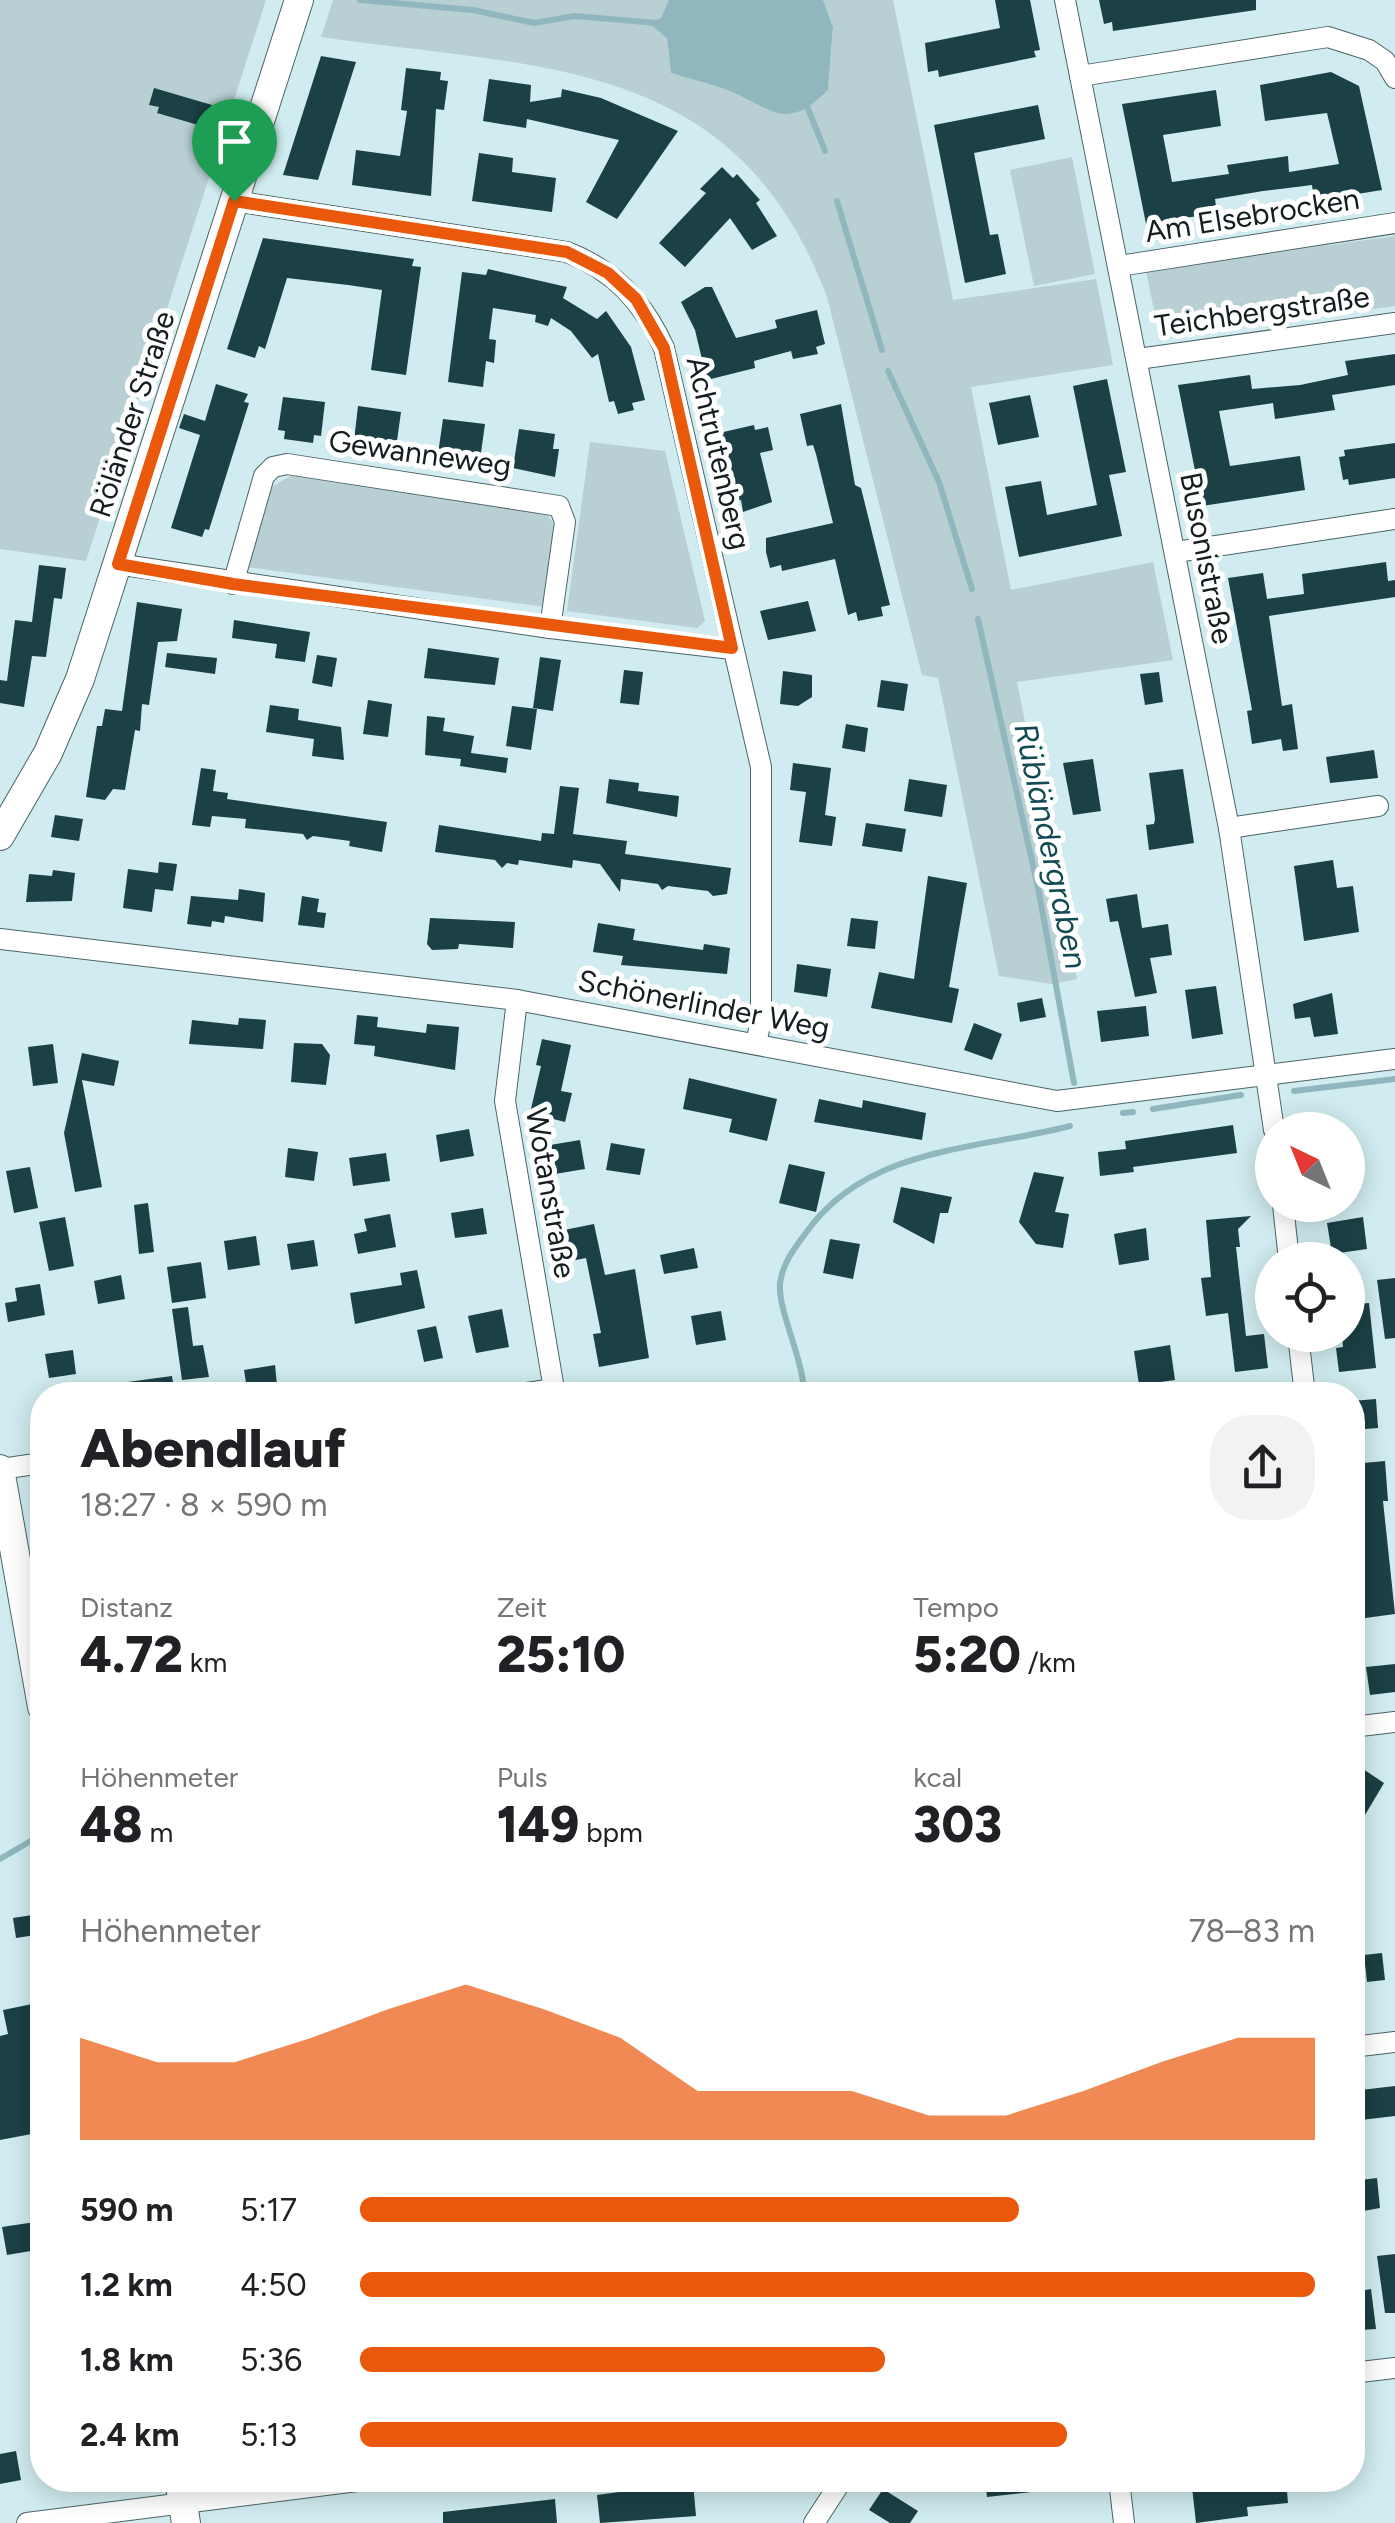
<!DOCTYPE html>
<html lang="de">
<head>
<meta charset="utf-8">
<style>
	body { margin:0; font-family:Figtree,sans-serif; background:#f2f2f2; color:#202124; height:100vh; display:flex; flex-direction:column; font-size:38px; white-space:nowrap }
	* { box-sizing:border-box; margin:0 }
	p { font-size:32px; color:#757577 }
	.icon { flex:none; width:55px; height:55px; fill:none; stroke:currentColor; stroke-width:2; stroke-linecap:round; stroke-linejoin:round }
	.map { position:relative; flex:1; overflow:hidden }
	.details { position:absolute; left:30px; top:1382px; width:1335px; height:1110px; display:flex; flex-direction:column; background:#fff; border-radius:40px; box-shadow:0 5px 25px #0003 }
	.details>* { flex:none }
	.needle { width:65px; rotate:317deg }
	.fabs { position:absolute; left:1255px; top:1112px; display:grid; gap:20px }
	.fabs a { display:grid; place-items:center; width:110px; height:110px; border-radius:50%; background:#fff; box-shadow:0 5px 25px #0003; font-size:50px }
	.pin { position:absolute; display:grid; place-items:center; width:85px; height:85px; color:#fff; margin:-102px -42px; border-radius:50% 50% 50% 0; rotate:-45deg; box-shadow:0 0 10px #0007 }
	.pin .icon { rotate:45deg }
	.round { display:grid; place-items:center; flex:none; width:105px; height:105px; border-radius:40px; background:#f2f2f2 }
	.head { display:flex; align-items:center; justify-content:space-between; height:170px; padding:0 50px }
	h1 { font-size:55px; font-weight:800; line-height:75px }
	.stats { display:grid; grid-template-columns:repeat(3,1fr); gap:15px; height:170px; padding:10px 50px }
	.stats div { display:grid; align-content:center }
	.stats b { font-size:50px; font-weight:800 }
	.stats small { font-size:28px; font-weight:400 }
	.stats p { font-size:28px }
	.chart { height:280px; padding:20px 50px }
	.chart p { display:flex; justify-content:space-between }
	.chart svg { width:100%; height:180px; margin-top:10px; fill:#ea580c; opacity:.7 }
	ul { padding:0 50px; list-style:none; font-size:32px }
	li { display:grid; grid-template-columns:160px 120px 1fr; align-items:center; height:75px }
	li i { height:25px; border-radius:12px; background:#ea580c }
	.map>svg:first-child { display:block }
	.green { fill:#b8cfd3 }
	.water { fill:#90b7bd }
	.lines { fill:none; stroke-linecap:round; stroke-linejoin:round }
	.stream { stroke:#90b7bd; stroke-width:6 }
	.building { fill:#1b4045 }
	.street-casing { stroke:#4b6468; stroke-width:22 }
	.secondary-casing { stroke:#4b6468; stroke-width:30 }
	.street { stroke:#fff; stroke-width:20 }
	.secondary { stroke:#fff; stroke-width:28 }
	.route-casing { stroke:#fff; stroke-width:20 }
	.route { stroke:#ea580c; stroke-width:12 }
	.labels { text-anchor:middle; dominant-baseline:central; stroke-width:10; stroke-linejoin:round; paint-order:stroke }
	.street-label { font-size:30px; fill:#141e20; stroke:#fff }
	.water-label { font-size:32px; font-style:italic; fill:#114a52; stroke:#fff }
</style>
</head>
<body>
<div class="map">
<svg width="1395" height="2523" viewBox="0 0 1395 2523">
	<rect width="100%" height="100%" fill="#d0ecf0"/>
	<g class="green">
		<polygon points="0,0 266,0 86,561 0,549"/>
		<path d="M333 0H669L660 29 667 38 671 73C693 80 718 85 739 95 780 115 791 126 828 90L833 27 823 0H893L953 300 1096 279 1113 365 971 387 1011 590 1153 562 1173 660 1017 682 1077 979 1052 984 999 976 938 678 922 675 827 297C736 55 539 69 321 37Z"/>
		<polygon points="1072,157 1095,274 1034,286 1010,170"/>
		<polygon points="1395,236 1395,306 1160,339 1146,271"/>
		<polygon points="590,442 665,451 705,621 697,628 567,611"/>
		<polygon points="292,475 544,511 557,528 546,607 247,567 272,487"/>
	</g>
	<path class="water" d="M669 0H823L833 27 828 90C791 126 780 116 739 95 718 85 693 80 671 73L667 38 649 23 661 18Z"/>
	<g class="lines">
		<g class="stream">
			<polyline points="360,0 473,10 534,23 575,16 656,23"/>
			<polyline points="805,101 825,151"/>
			<polyline points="837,201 882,350"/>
			<polyline points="888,371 939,482 972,589"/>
			<polyline points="978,619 1038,888 1074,1083"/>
			<polyline points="1294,1091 1395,1079"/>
			<polyline points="1153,1109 1241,1095"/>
			<polyline points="1123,1113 1133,1112"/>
			<path d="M804 1395C804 1359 778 1312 780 1284 782 1263 796 1246 808 1230 870 1146 977 1150 1070 1126"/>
			<polyline points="0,1859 41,1835"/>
		</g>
	</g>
	<g class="building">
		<polygon points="995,0 1030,0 1040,50 1034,51 1036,57 939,77 938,70 928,72 925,43 1000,28"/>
		<polygon points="1099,0 1256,0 1256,10 1113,31 1112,22 1104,24"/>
		<polygon points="321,56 356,62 318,180 283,175"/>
		<polygon points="406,68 441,72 440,80 448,81 444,110 436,109 431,196 352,185 356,150 400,156 407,111 401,110"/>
		<polygon points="1331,72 1359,86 1382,190 1314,201 1312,185 1263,191 1215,199 1217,213 1146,224 1122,104 1216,90 1221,126 1163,135 1172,182 1229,174 1227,165 1288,156 1289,172 1339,164 1327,113 1265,121 1260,85"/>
		<polygon points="489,79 531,85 530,102 561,97 562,89 601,98 678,131 617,219 586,202 619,140 527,119 526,128 483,121"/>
		<polygon points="154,88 212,105 205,127 157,113 159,107 149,105"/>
		<polygon points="1038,105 1045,139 974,153 990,235 998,234 1006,274 965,283 934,125"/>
		<polygon points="479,153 513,158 512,172 556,178 552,212 472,201"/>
		<polygon points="722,167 733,178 737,174 760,200 756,203 777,236 752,250 730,218 685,267 659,243 706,193 700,189"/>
		<polygon points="263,238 414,259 412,266 421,267 406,375 371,370 382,290 348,285 287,278 265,349 259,346 255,358 227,349"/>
		<polygon points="488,269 567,287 563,298 597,319 606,311 631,347 645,400 632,403 634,410 618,414 614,401 609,402 598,354 592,358 571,331 551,318 548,326 535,322 536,315 493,308 489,339 496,340 494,363 486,361 483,387 448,382 462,272 486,275"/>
		<polygon points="705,287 712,287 736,338 777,328 775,320 817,310 825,344 816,347 818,354 793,359 791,351 754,361 755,368 707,380 695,330 681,302"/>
		<polygon points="1395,354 1395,385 1332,395 1335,410 1275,419 1273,403 1219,411 1230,466 1300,456 1305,490 1202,506 1178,385 1250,375 1252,389 1300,385 1348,375 1345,361"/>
		<polygon points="1107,379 1126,472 1109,475 1122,536 1019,557 1005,487 1041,481 1047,515 1097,505 1073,386"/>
		<polygon points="216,384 248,394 244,402 249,403 209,530 205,529 202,537 171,528 200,435 179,428 184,414 205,421"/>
		<polygon points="1030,395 1039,437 998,445 989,403"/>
		<polygon points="283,397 325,402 321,436 314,435 313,443 284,439 285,431 278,430"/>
		<polygon points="841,404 855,485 861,488 890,605 881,607 883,616 858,621 856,612 848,615 835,559 782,571 781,565 770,568 766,552 766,538 833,523 816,454 813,445 807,446 800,414"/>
		<polygon points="358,406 401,412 395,455 353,449"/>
		<polygon points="443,419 485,424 479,467 457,464 458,460 437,461"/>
		<polygon points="754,425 755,430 768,427 773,450 760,453 772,502 743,512 741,500 735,501 719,433"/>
		<polygon points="519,429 555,434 553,449 559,449 555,477 513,468"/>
		<polygon points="1395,443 1395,478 1349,485 1348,479 1343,480 1339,457 1345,456 1344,450"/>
		<polygon points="1386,562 1388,581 1395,580 1395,597 1269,616 1282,706 1292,704 1298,749 1283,751 1281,739 1252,744 1247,711 1252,710 1228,578 1263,573 1267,599 1304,594 1302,574"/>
		<polygon points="39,565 66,568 62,599 54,598 46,657 32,656 24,707 0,703 0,680 7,681 15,620 32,622"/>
		<polygon points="808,601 816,631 768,640 760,611"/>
		<polygon points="137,602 182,609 177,641 158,642 149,705 142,704 140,731 135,730 125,790 113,789 105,800 86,797 97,726 102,726 105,709 122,711"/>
		<polygon points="234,620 310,632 305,662 275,658 277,644 232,638"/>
		<polygon points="428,648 499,658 495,685 424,678"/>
		<polygon points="167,653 217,658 215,674 165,667"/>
		<polygon points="317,655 337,658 332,687 312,683"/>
		<polygon points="540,657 561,660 553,711 533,708"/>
		<polygon points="624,670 643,672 639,705 620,703"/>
		<polygon points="783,671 812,675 812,697 798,706 780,704"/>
		<polygon points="1159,672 1163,702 1145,705 1140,674"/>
		<polygon points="881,680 908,684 904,711 877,707"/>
		<polygon points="368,700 392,704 388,737 363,734"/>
		<polygon points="270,705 299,709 298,720 341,727 344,760 312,756 314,739 266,732"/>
		<polygon points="512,706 537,709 531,750 506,746"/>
		<polygon points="427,716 445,718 443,731 474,736 471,753 508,758 506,773 460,766 461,759 425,755"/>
		<polygon points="846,724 868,728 865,752 842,748"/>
		<polygon points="1374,750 1378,778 1330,783 1326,757"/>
		<polygon points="1093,759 1101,811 1073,815 1063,763"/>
		<polygon points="793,763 831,768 825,815 836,817 832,846 799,842 806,792 790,790"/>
		<polygon points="201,768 216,770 213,791 228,793 227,799 387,822 382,852 349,846 350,841 313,836 307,840 303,834 245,828 246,819 212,816 210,827 192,825"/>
		<polygon points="1183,769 1194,843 1149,850 1146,825 1154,824 1155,819 1149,773"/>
		<polygon points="609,779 639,783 638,791 679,796 677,817 606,803"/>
		<polygon points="909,779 947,785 942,817 904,811"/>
		<polygon points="560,786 579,788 573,834 627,841 625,854 731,868 727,894 713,896 708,891 668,886 662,890 658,884 621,879 620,892 600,864 573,860 572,868 519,860 518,865 507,863 502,868 495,860 435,852 439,825 541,841 542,833 554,834"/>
		<polygon points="55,815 83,819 79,841 51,837"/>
		<polygon points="866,823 906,829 902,852 862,846"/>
		<polygon points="1333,860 1337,888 1353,886 1359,932 1304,941 1294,866"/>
		<polygon points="159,862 177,864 173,891 155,889 152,912 123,908 128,869 158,873"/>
		<polygon points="53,870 75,873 72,901 26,902 29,874 52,876"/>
		<polygon points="928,876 967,883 949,987 959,989 952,1023 871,1008 879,972 914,979"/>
		<polygon points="239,889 265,893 263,922 225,916 224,923 212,921 211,927 187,924 191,896 238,900"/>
		<polygon points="1137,894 1142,928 1168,924 1172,955 1150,958 1157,993 1135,997 1118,921 1110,922 1106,899"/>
		<polygon points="302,896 319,899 317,912 326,913 324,928 298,925"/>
		<polygon points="430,918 515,922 513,948 459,944 458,949 432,950 427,944"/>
		<polygon points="851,918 878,921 875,949 847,946"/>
		<polygon points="598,923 635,929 633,940 703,950 704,944 730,948 727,974 621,965 623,956 593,952"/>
		<polygon points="797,964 831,969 827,997 794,992"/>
		<polygon points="1216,986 1223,1034 1192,1039 1185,990"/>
		<polygon points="1332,993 1338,1034 1314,1037 1310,1017 1295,1019 1293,1004"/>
		<polygon points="1042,998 1046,1017 1020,1022 1017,1003"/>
		<polygon points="1146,1006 1149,1036 1101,1042 1097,1011"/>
		<polygon points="357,1015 378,1017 377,1027 426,1033 427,1024 459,1027 455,1070 374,1056 375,1046 354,1044"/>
		<polygon points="239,1018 266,1020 263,1049 189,1044 192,1020 238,1025"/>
		<polygon points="974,1023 1002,1034 992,1060 964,1050"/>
		<polygon points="542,1039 571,1045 561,1091 572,1093 565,1122 530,1113 541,1066 536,1065"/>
		<polygon points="294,1043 322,1044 330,1055 326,1085 291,1082"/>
		<polygon points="53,1044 58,1083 33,1086 28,1047"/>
		<polygon points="82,1053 119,1061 114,1086 82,1080 102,1187 75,1192 64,1133"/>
		<polygon points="689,1078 777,1099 767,1141 729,1132 732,1119 683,1109"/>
		<polygon points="819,1099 862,1108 863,1100 926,1113 922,1140 814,1122"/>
		<polygon points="1233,1125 1237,1153 1133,1167 1134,1172 1100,1176 1098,1152 1126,1149 1125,1141"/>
		<polygon points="469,1129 474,1156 440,1162 436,1135"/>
		<polygon points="580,1140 585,1169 549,1175 544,1146"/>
		<polygon points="611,1143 645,1149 640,1175 606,1170"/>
		<polygon points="288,1148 318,1152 314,1181 285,1177"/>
		<polygon points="386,1153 390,1181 353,1186 349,1158"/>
		<polygon points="789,1164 825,1172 816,1212 779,1203"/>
		<polygon points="30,1167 38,1208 14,1213 6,1171"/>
		<polygon points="1034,1172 1064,1177 1055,1212 1069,1214 1063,1248 1036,1244 1019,1222"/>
		<polygon points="901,1187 952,1197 948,1213 940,1213 934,1244 893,1222"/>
		<polygon points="148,1203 154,1252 139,1254 134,1205"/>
		<polygon points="483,1208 487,1234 455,1238 451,1213"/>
		<polygon points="390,1214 396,1247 358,1254 354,1234 367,1231 364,1219"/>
		<polygon points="1251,1216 1238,1229 1240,1247 1236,1247 1246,1336 1264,1334 1268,1368 1235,1372 1228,1313 1206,1316 1201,1278 1211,1277 1206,1220"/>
		<polygon points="65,1217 74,1266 49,1271 39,1222"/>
		<polygon points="1363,1217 1367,1249 1332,1254 1327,1223"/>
		<polygon points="594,1224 605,1275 635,1269 649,1358 599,1367 593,1334 601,1333 586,1258 566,1262 559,1231"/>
		<polygon points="1146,1228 1149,1260 1119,1265 1114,1234"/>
		<polygon points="256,1236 260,1265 228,1270 224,1241"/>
		<polygon points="830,1239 860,1244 853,1279 823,1273"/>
		<polygon points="314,1240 318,1266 291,1270 287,1244"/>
		<polygon points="694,1248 698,1268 664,1274 660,1255"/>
		<polygon points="201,1262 206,1298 172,1303 167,1267"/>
		<polygon points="417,1270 425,1308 355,1324 350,1293 402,1285 400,1273"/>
		<polygon points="121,1275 125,1299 98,1304 94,1281"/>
		<polygon points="1395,1278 1395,1338 1385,1339 1377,1280"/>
		<polygon points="40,1284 45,1315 8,1322 5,1303 17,1301 15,1288"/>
		<polygon points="1369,1303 1376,1368 1339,1372 1336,1348 1343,1347 1342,1337 1348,1337 1348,1305"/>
		<polygon points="188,1307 193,1346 203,1345 209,1377 182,1380 172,1309"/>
		<polygon points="502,1309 509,1347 476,1353 468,1316"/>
		<polygon points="721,1311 726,1340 696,1345 691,1316"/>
		<polygon points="436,1326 443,1358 424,1362 417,1330"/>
		<polygon points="1170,1345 1175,1380 1139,1385 1134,1351"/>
		<polygon points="73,1350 76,1374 49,1378 45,1354"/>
		<polygon points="275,1365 278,1395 248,1395 244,1370"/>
		<polygon points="172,1376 175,1395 106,1395 105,1385"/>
		<polygon points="1376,1399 1378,1428 1352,1430 1352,1401"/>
		<polygon points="1385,1461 1388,1501 1383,1501 1395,1614 1358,1619 1354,1588 1365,1587 1352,1464"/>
		<polygon points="1395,1664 1395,1692 1370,1695 1366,1667"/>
		<polygon points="1363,1769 1384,1783 1365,1815 1352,1807 1352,1785"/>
		<polygon points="39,1914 42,1934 16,1938 13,1918"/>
		<polygon points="1382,1953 1385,1980 1367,1982 1364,1955"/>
		<polygon points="42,2002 42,2132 0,2140 0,2036 8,2034 3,2010"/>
		<polygon points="1395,2086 1395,2116 1352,2121 1352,2091"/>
		<polygon points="1377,2178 1380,2208 1352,2213 1352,2181"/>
		<polygon points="42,2221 42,2249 7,2255 2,2227"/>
		<polygon points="1395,2254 1395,2313 1385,2313 1377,2256"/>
		<polygon points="1371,2289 1376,2329 1360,2330 1354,2292"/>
		<polygon points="16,2451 21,2480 0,2484 0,2454"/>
		<polygon points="985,2480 1040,2480 1041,2491 987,2497"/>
		<polygon points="1286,2480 1288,2503 1247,2507 1248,2516 1196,2523 1192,2487 1198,2482"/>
		<polygon points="693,2482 696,2516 600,2523 597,2495"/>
		<polygon points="883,2489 918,2511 910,2523 890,2523 869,2510"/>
		<polygon points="555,2499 557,2523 443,2523 443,2512"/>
	</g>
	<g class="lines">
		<defs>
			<g id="street">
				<polyline points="1065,0 1229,828 1274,1130"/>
				<polyline points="1080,76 1328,37 1369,50 1385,61 1395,78"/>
				<path d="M234 201 567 252C614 270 644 303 664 348L761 767V1021L756 1043"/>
				<polyline points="1119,266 1395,223"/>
				<polyline points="1138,359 1395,323"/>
				<polyline points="1176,552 1395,519"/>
				<polyline points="117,564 550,628 732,649"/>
				<polyline points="233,584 264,476 273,467 287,464 559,506 565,522 550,628"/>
				<polyline points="1229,828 1378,806"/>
				<polyline points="0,939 517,1000 1057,1101 1395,1059"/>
				<polyline points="517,1000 505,1101 555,1395"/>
				<polyline points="1283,1205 1289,1260"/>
				<polyline points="1298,1335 1305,1395"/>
				<polyline points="513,1395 554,1389"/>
				<polyline points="0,1469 42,1463"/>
				<polyline points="1352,1727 1395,1722"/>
				<polyline points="1352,2047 1395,2042"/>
				<polyline points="1352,2373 1395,2368"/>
				<polyline points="1119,2480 1124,2523"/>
				<polyline points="27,2523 365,2480"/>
				<polyline points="814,2523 842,2480"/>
			</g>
			<g id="secondary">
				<polyline points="0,836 48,753 80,679 299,0"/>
				<polyline points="0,1469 42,1707"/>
				<polyline points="179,2480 186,2523"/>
			</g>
		</defs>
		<use href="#street" class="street-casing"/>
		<use href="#secondary" class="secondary-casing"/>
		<use href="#street" class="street"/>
		<use href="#secondary" class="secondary"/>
	</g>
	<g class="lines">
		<defs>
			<polygon id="route" points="234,201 567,252 608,273 636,299 664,348 732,648 233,584 118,564"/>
		</defs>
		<use href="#route" class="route-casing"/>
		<use href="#route" class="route"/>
	</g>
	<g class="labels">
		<g class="street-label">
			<text transform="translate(1252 215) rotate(-9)">Am Elsebrocken</text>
			<text transform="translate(1262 311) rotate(-8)">Teichbergstraße</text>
			<text transform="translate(132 414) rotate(-72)">Röländer Straße</text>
			<text transform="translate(420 453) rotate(8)">Gewanneweg</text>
			<text transform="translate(719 453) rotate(77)">Achtrutenberg</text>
			<text transform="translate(1207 558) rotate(79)">Busonistraße</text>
			<text transform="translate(704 1004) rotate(11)">Schönerlinder Weg</text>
			<text transform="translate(551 1193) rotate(80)">Wotanstraße</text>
		</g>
		<g class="water-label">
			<text transform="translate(1051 846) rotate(78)">Rübländergraben</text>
		</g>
	</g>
</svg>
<div class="fabs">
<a><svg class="needle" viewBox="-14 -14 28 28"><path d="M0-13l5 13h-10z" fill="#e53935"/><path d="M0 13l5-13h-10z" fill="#757577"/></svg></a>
<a><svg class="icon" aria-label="locate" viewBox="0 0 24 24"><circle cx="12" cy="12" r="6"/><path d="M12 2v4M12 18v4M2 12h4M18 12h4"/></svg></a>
</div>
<div class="pin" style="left:234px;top:201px;background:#1e9e55"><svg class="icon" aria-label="arrive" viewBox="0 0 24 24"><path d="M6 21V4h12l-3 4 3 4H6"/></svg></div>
<section class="details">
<div class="head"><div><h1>Abendlauf</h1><p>18:27 · 8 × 590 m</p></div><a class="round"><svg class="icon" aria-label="share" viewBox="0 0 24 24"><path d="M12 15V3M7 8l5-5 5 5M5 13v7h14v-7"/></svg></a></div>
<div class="stats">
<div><p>Distanz</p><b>4.72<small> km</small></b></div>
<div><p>Zeit</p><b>25:10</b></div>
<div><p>Tempo</p><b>5:20<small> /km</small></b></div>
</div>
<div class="stats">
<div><p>Höhenmeter</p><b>48<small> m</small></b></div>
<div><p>Puls</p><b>149<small> bpm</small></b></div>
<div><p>kcal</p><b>303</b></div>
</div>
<div class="chart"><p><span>Höhenmeter</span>78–83 m</p>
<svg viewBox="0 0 160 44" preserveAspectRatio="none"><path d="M0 44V19L10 25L20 25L30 19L40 12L50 6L60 12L70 19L80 32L90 32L100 32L110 38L120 38L130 32L140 25L150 19L160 19V44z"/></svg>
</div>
<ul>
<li><b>590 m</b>5:17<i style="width:69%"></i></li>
<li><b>1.2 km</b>4:50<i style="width:100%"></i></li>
<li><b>1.8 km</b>5:36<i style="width:55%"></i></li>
<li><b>2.4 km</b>5:13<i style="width:74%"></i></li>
</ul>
</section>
</div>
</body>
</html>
